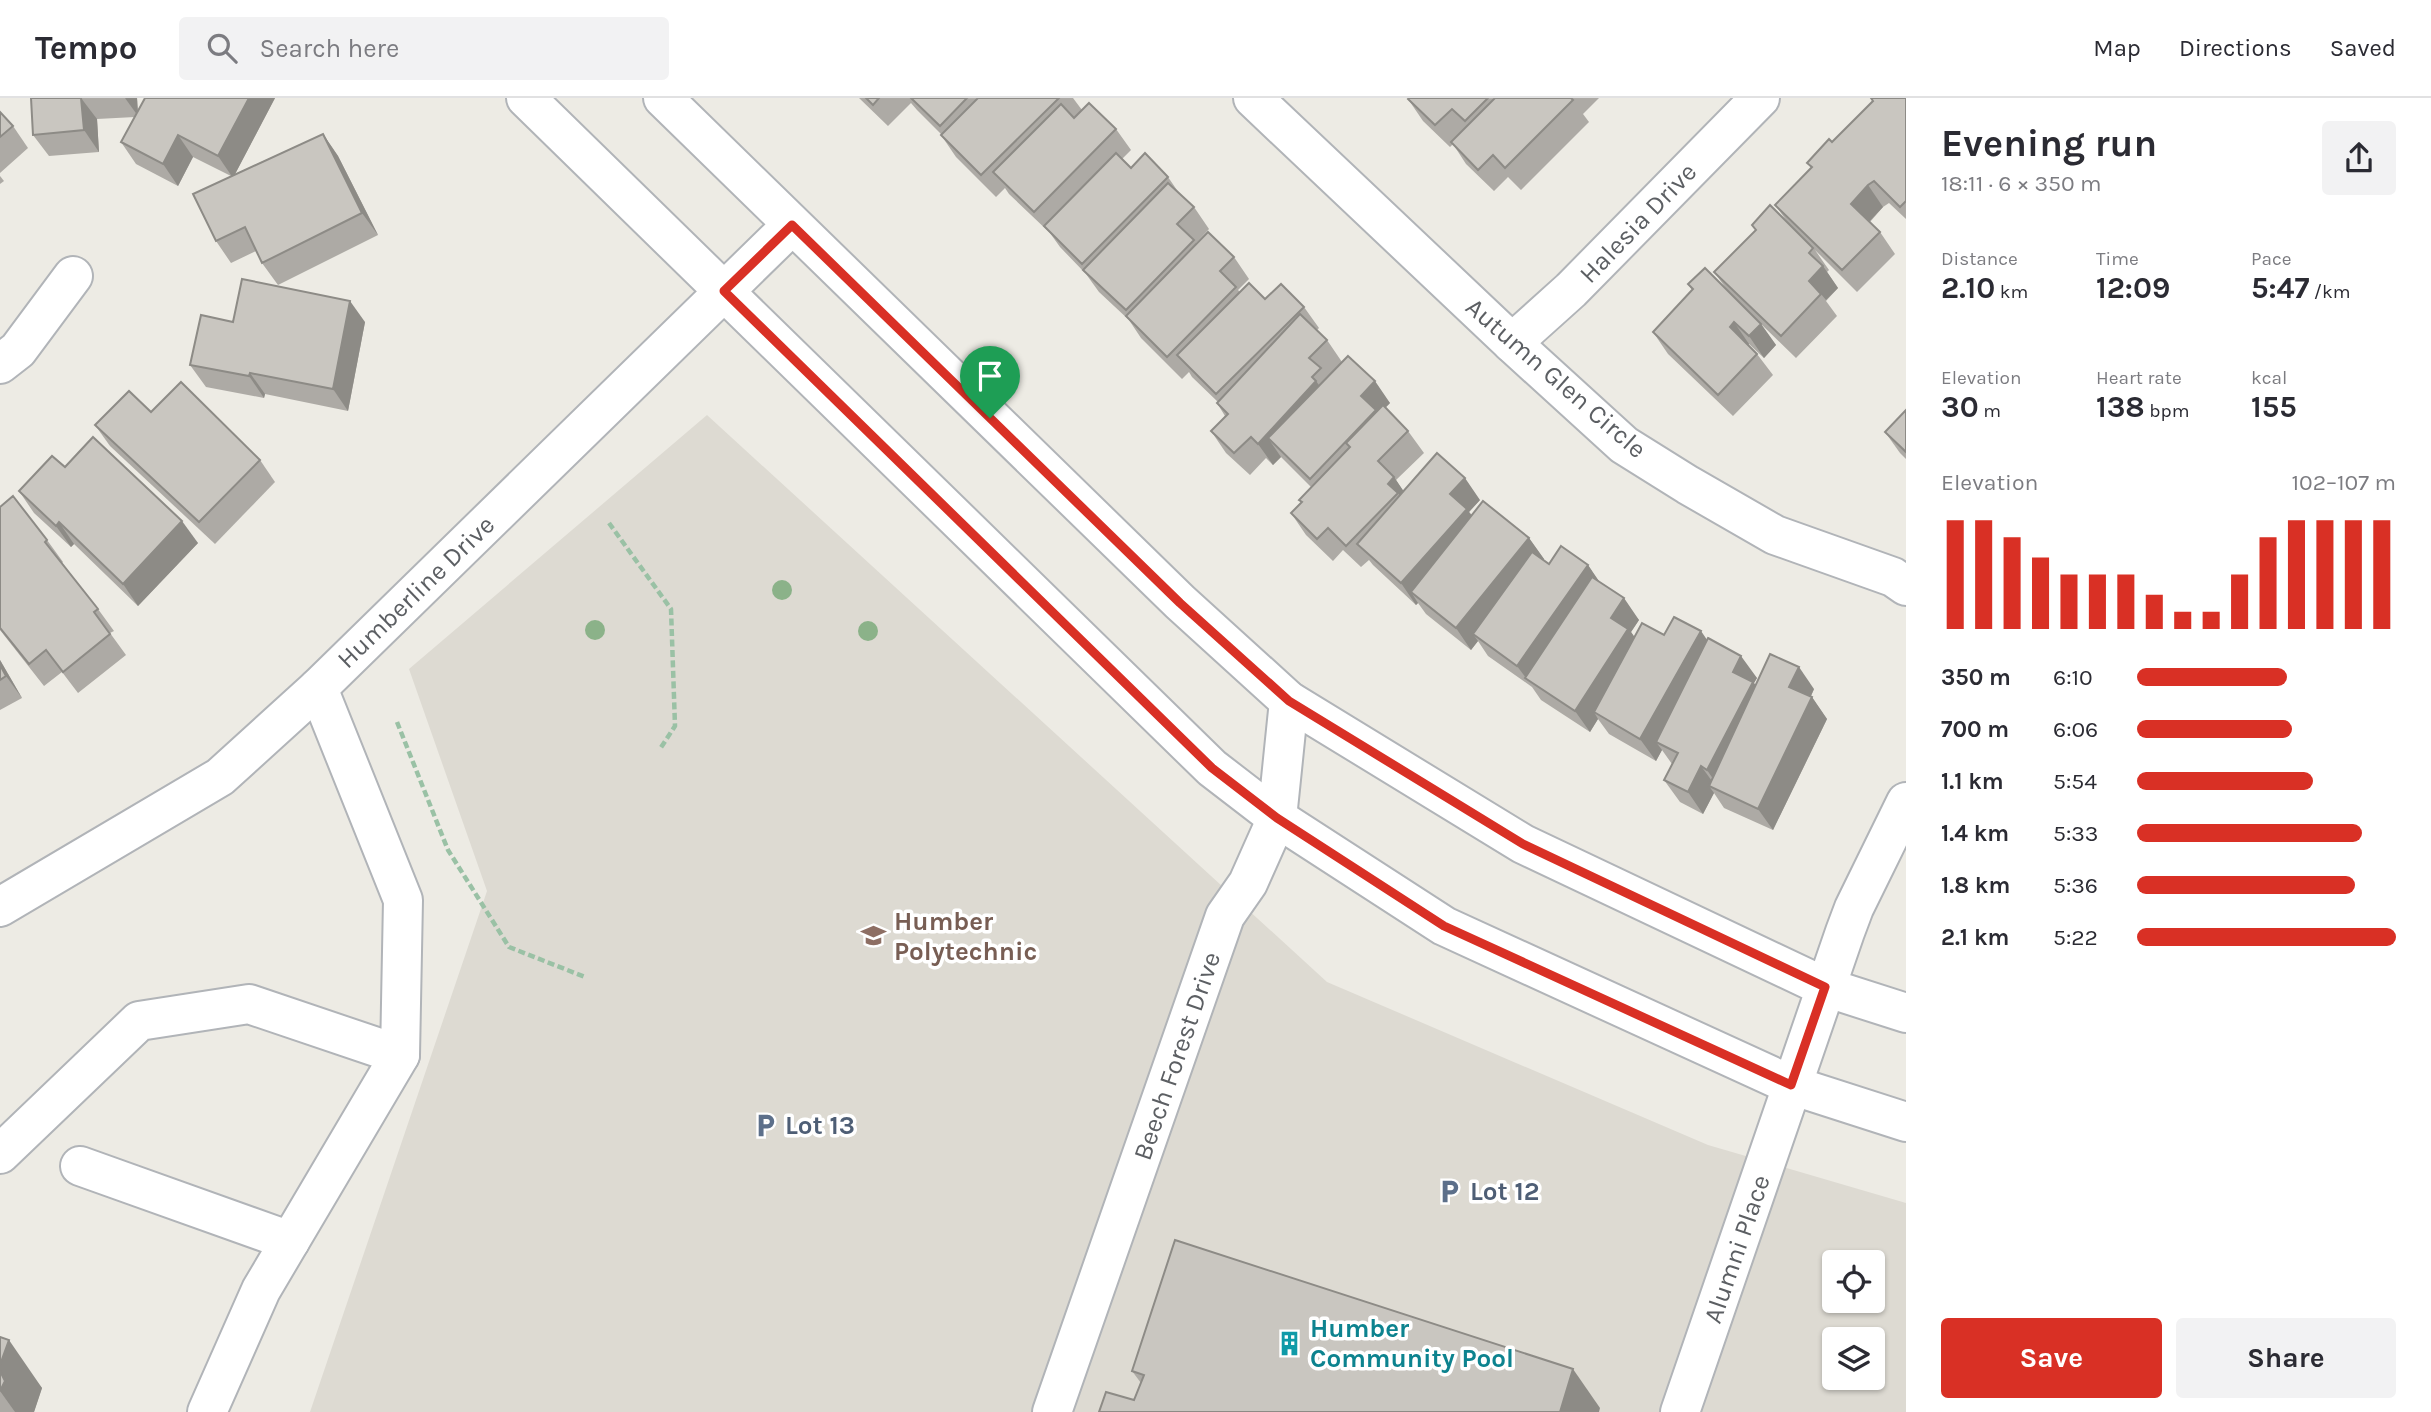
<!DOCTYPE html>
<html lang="en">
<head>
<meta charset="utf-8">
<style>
	body { margin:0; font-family:Karla,sans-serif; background:#f2f2f3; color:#2b2b33; height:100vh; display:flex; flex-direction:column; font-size:26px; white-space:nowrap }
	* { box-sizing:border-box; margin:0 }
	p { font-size:23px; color:#7c7c81 }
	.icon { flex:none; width:38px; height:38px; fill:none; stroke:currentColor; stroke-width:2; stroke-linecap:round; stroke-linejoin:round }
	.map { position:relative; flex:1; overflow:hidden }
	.drawer { display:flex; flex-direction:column; background:#fff; width:525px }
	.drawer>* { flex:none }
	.tools { position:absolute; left:1822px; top:1152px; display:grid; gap:14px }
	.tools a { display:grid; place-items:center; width:63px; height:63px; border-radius:7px; background:#fff; box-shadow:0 2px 5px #0004; font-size:35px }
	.pin { position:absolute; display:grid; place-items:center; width:60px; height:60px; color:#fff; margin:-72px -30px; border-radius:50% 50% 50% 0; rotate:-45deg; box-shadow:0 0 7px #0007 }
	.pin .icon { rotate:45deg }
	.round { display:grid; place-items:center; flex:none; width:74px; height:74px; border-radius:7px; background:#f2f2f3 }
	.overview { display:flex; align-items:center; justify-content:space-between; height:119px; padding:0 35px }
	h1 { font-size:38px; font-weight:700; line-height:52px }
	.figures { display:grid; grid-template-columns:repeat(3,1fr); gap:10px; height:119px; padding:7px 35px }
	.figures div { display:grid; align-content:center }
	.figures b { font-size:30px; font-weight:700 }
	.figures small { font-size:19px; font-weight:400 }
	.figures p { font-size:19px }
	.chart { height:196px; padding:14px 35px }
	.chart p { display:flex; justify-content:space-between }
	.chart svg { width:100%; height:126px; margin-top:7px; stroke:#d93025; stroke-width:6 }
	.button { display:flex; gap:14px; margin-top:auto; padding:14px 35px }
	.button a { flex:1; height:80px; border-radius:7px; background:#d93025; color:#fff; font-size:28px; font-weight:700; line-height:80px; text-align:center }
	.button a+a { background:#f2f2f3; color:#2b2b33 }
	ul { padding:0 35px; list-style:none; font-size:23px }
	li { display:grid; grid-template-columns:112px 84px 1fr; align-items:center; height:52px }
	li i { height:18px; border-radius:9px; background:#d93025 }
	header { display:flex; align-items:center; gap:42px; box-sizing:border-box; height:98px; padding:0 35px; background:#fff; border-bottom:2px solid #e1e1e2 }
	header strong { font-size:33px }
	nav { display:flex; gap:38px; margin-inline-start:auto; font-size:24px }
	.search { width:490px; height:63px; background:#f2f2f3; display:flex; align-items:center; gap:18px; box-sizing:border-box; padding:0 24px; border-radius:7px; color:#7c7c81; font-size:26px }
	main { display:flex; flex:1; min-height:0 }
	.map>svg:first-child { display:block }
	.education { fill:#dddad2; fill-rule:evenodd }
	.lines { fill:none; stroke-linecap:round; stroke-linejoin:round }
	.minor-casing { stroke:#b1b4b8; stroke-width:42 }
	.path { stroke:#9ac1a5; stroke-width:4.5; stroke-dasharray:7 3.5; stroke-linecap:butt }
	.minor { stroke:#fff; stroke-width:38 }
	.tree { fill:#8bb289 }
	.wall { fill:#adaaa5 }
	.shaded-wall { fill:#8d8b86 }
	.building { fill:#c9c6c0; stroke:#8d8b86; stroke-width:2 }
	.route-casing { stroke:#fff; stroke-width:14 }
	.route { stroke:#d93025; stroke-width:9 }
	.labels { text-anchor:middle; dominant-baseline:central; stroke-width:7; stroke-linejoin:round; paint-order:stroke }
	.street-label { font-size:26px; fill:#5c5f63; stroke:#fff }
	.education-label { font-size:26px; font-weight:bold; fill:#785e54; stroke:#fff; text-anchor:start }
	.service-label { font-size:26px; font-weight:bold; fill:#4e5e75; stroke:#fff; text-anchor:start }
	.culture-label { font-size:26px; font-weight:bold; fill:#0d838f; stroke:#fff; text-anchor:start }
</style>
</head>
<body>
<header>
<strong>Tempo</strong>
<div class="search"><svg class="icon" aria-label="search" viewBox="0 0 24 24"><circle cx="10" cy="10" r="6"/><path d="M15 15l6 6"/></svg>Search here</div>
<nav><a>Map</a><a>Directions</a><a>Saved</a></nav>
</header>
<main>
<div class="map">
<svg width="1906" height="1314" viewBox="0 0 1906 1314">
	<rect width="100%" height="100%" fill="#edebe4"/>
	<path class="education" d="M707 317 1327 884 1708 1047 1906 1105V1314H310L487 793 409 571ZM1834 1164H1872V1202H1834ZM1834 1241H1872V1279H1834Z"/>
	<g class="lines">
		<defs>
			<g id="minor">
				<polyline points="526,0 1212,670 1277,720 1444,828 1791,987 1906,1024"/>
				<polyline points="663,0 1180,504 1289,603 1523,746 1825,889 1906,915"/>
				<polyline points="1253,0 1512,245 1624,347 1688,387 1775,437 1893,479 1906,488"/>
				<polyline points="1512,245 1571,192 1760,0"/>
				<polyline points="0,266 18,252 73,178"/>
				<polyline points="0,809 220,679 318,590 792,127"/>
				<polyline points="0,1056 139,923 249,906 400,957 403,802 318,590"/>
				<polyline points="80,1068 290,1143"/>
				<polyline points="207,1314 261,1192 400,957"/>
				<polyline points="1052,1314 1225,818 1248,785 1277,720 1289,603"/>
				<polyline points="1680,1314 1845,834 1854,810 1906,704"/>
			</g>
		</defs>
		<use href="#minor" class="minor-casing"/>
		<g class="path">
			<polyline points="609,425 671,511 675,628 660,651"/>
			<polyline points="397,624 448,752 509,849 585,879"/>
		</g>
		<use href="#minor" class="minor"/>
	</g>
	<g class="tree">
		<circle cx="782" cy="492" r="10"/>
		<circle cx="595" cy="532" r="10"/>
		<circle cx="868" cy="533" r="10"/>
	</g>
	<g class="wall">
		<polygon points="31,0 137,0 138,13 145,0 275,0 235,76 323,36 338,58 378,137 278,187 262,165 256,153 231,165 216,143 231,78 193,59 178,88 136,66 121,44 135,19 97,21 99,54 49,58 33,37"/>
		<polygon points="859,0 1073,0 1082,12 1116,31 1131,52 1122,61 1131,70 1168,79 1181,98 1194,109 1209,131 1196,145 1196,146 1234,159 1249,181 1238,192 1240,194 1265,201 1304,209 1319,230 1317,232 1327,242 1342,264 1390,305 1385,310 1408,333 1424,355 1396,382 1403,393 1480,402 1469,414 1472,417 1529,440 1544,461 1544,462 1549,466 1588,467 1599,484 1639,522 1631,534 1634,539 1664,537 1707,542 1757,580 1754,585 1756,588 1814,591 1811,598 1827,621 1773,732 1724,710 1714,695 1703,716 1680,704 1664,682 1672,666 1662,652 1656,663 1609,636 1598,621 1590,634 1541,602 1532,589 1488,558 1478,543 1471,552 1426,516 1418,505 1416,507 1373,467 1369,462 1361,469 1343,452 1333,463 1306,437 1291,415 1301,404 1311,389 1281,359 1273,367 1266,360 1250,377 1226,355 1211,333 1225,318 1217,305 1218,304 1192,279 1189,274 1182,281 1141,240 1129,222 1099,194 1086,176 1060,149 1050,135 1009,96 1005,90 996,99 956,59 941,37 942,37 917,12 911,5 888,28"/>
		<polygon points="1409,0 1599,0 1583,16 1589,24 1521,92 1508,79 1494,93 1466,66 1453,46 1450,49 1423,23 1408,1"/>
		<polygon points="1906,0 1906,121 1889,105 1883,109 1870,124 1880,134 1895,156 1857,194 1815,152 1829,172 1827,174 1838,190 1826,203 1837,218 1796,260 1761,226 1776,247 1764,260 1749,246 1748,247 1757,256 1773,277 1733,318 1668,256 1653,234 1692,192 1688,186 1728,193 1714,174 1756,132 1752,127 1789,126 1775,107 1811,70 1807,65 1832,44"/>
		<polygon points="0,14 13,28 28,50 0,75"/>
		<polygon points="0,78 4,83 0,86"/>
		<polygon points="233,224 365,224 348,313 265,296 264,300 206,289 190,267"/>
		<polygon points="1906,312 1906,361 1900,355 1885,334"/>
		<polygon points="151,314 260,362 275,384 215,446 110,348 95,327"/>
		<polygon points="65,369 198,445 138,508 74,446 71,449 34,415 19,393"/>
		<polygon points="0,409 47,442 63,464 62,465 98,511 114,533 110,535 126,557 78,595 62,574 44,588 0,532"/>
		<polygon points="0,562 22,600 0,612"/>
		<polygon points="0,1239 42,1290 34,1314 0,1314"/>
		<polygon points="1132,1273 1600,1310 1134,1302 1141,1285"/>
	</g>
	<g class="shaded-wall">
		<polygon points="81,0 97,21 99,54 84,32"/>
		<polygon points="125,0 137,0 138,18"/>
		<polygon points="249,0 275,0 233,80 218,58"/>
		<polygon points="323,36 338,58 378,137 362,115"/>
		<polygon points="178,37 193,59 178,88 163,66"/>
		<polygon points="1868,87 1883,109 1866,127 1851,106"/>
		<polygon points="1823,168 1838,190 1826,202 1821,196 1809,183"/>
		<polygon points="350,203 365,224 348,313 333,291"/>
		<polygon points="1734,224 1749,246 1745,250 1730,229"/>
		<polygon points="1761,226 1776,247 1764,260 1749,238"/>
		<polygon points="250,275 265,296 264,300 249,278"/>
		<polygon points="1316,283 1332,305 1268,340 1281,359 1273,367 1258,346"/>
		<polygon points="1375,283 1390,305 1379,316 1376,312 1361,298"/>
		<polygon points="1394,379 1409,401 1405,406 1398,395 1388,386"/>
		<polygon points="1465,380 1480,402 1469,414 1483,433 1411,494 1418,505 1416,507 1401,485 1450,396"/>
		<polygon points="182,423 198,445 138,508 123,486"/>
		<polygon points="59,424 74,446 71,449 56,428"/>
		<polygon points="1529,440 1544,461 1480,541 1473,536 1478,543 1471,552 1456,530"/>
		<polygon points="1588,467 1603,489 1526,580 1517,568"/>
		<polygon points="1624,500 1639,522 1631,534 1644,552 1594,614 1598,621 1590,634 1575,613 1611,520"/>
		<polygon points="1701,533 1716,555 1656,644 1662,652 1656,663 1640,641"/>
		<polygon points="1741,558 1757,580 1754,585 1768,605 1722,694 1707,672 1733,574"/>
		<polygon points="0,562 22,600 6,578 0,567"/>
		<polygon points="1799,569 1814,591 1805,611 1789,589"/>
		<polygon points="1812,599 1827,621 1773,732 1758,711"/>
		<polygon points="1701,668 1717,690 1709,688 1714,695 1703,716 1688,694"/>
		<polygon points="9,1242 42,1290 34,1314 15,1314 0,1293 0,1267"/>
		<polygon points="1573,1271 1600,1310 1599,1314 1560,1314"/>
	</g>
	<g class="building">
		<polygon points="31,0 81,0 84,32 33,37"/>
		<polygon points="145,0 249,0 218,58 178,37 163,66 121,44"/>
		<polygon points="866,0 879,0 873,7"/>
		<polygon points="911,0 967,0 940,28"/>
		<polygon points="978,0 1059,0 981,77 941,37"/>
		<polygon points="1409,0 1488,0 1465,23 1452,11 1435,27 1408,1"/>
		<polygon points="1495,0 1571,0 1573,2 1505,70 1493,57 1478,72 1451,44"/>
		<polygon points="1871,0 1906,0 1906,103 1900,109 1874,83 1868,87 1851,106 1880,134 1842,172 1775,107 1812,69 1807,65 1829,41 1832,44 1873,3"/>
		<polygon points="1089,5 1116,31 1034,114 993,74 1061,6 1074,20"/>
		<polygon points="0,14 13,28 0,39"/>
		<polygon points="323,36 362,115 262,165 245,129 216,143 193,96"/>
		<polygon points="1116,55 1131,70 1145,55 1168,79 1082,166 1044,128"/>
		<polygon points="1168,85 1194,109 1177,126 1194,142 1126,212 1083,172"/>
		<polygon points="1770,107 1813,150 1809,155 1823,168 1809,183 1821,196 1781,238 1714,174 1756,132 1752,127"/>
		<polygon points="1208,134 1234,159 1220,173 1236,189 1167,259 1126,218"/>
		<polygon points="1705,170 1761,226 1749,238 1734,224 1730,229 1757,256 1718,297 1653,234 1693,191 1688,186"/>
		<polygon points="242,181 350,203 333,291 250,275 249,278 190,267 201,217 233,224"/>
		<polygon points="1249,185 1265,201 1281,186 1304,209 1216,296 1177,257"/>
		<polygon points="1300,216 1327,242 1309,260 1321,270 1312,279 1316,283 1258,346 1251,339 1234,355 1211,333 1228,316 1217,305"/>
		<polygon points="1348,258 1375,283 1361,298 1376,312 1310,381 1268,340"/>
		<polygon points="181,284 260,362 199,424 95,327 129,293 151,314"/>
		<polygon points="1383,307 1408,333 1378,363 1394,379 1388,386 1398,395 1346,448 1328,430 1317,441 1291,415 1302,404 1299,402 1350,349 1346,345"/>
		<polygon points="1906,312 1906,354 1885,334"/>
		<polygon points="93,339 182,423 123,486 59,424 56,428 19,393 52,358 65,369"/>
		<polygon points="1437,355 1465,380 1450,396 1467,411 1401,485 1357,446"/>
		<polygon points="13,398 47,442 45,444 98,511 94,514 110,536 63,574 46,552 29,566 0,530 0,409"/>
		<polygon points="1483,403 1529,440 1456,530 1411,494"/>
		<polygon points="1561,448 1588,467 1517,568 1473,536 1532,454 1549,466"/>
		<polygon points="1592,479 1624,500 1611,520 1628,531 1575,613 1525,580"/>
		<polygon points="1674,519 1701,533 1640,641 1594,614 1642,525 1664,537"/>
		<polygon points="1708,540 1741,558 1733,574 1753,584 1707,672 1701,668 1688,694 1664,682 1678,655 1656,644"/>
		<polygon points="1770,556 1799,569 1789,589 1812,599 1758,711 1709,688"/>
		<polygon points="0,567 6,578 0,582"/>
		<polygon points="1175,1142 1573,1271 1560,1314 1099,1314 1106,1294 1134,1302 1144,1277 1132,1273"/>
		<polygon points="0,1239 9,1242 0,1267"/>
		<polygon points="0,1273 5,1283 0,1293"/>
	</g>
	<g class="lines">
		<defs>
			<polygon id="route" points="792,127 1180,505 1289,603 1523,746 1825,889 1791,987 1444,828 1277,720 1212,670 724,193"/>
		</defs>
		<use href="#route" class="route-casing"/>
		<use href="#route" class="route"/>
	</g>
	<defs>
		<symbol id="university-bare" viewBox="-9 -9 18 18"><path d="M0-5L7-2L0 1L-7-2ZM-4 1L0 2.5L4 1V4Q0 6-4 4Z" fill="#8d6e63" stroke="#fff" stroke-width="2.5" paint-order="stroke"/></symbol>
		<symbol id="parking-bare" viewBox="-9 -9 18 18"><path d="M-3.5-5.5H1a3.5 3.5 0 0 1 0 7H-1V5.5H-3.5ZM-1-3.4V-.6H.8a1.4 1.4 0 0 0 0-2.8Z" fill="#5c6f8a" stroke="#fff" stroke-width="2.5" paint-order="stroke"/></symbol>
		<symbol id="building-bare" viewBox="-9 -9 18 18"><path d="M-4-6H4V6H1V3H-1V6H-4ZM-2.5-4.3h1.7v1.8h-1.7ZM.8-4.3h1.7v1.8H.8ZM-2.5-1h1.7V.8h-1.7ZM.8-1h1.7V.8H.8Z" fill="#0f9aa8" stroke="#fff" stroke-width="2.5" paint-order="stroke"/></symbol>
	</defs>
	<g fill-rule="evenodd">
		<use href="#university-bare" x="856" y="820" width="35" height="35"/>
		<use href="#parking-bare" x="748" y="1010" width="35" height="35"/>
		<use href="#parking-bare" x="1432" y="1076" width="35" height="35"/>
		<use href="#building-bare" x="1272" y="1228" width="35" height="35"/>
	</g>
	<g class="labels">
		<g class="street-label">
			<text transform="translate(1638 125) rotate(-46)">Halesia Drive</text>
			<text transform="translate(1556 280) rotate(41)">Autumn Glen Circle</text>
			<text transform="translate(416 494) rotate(-44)">Humberline Drive</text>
			<text transform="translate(1177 958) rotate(-71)">Beech Forest Drive</text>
			<text transform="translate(1737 1151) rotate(-71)">Alumni Place</text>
		</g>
		<g class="education-label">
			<text x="894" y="823">Humber<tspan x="894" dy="30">Polytechnic</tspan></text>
		</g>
		<g class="service-label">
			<text x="785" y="1027">Lot 13</text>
			<text x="1470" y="1093">Lot 12</text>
		</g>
		<g class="culture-label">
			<text x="1310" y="1230">Humber<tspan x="1310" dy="30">Community Pool</tspan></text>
		</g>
	</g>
</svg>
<div class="tools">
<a><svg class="icon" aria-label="locate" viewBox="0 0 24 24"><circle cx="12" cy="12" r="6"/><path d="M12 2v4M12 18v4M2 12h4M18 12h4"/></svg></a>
<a><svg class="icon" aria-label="layers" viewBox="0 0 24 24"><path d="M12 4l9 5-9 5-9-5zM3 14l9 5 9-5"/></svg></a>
</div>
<div class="pin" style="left:990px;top:320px;background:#1e9e55"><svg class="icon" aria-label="arrive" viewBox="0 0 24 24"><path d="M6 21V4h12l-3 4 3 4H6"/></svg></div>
</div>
<section class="drawer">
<div class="overview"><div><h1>Evening run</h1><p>18:11 · 6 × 350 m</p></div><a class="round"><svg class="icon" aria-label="share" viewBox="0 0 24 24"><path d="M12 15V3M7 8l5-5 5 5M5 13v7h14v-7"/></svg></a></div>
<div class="figures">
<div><p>Distance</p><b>2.10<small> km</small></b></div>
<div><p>Time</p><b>12:09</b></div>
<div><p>Pace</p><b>5:47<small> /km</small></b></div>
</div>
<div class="figures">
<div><p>Elevation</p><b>30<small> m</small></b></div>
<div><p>Heart rate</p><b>138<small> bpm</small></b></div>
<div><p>kcal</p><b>155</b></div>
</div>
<div class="chart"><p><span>Elevation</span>102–107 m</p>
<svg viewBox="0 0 160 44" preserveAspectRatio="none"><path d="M5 44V6M15 44V6M25 44V12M35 44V19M45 44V25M55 44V25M65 44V25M75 44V32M85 44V38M95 44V38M105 44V25M115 44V12M125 44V6M135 44V6M145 44V6M155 44V6"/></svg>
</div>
<ul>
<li><b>350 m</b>6:10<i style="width:58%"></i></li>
<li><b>700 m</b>6:06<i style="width:60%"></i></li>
<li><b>1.1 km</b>5:54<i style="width:68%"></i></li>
<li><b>1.4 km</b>5:33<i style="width:87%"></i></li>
<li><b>1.8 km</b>5:36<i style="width:84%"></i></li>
<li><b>2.1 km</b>5:22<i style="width:100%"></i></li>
</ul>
<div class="button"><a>Save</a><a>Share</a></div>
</section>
</main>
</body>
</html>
